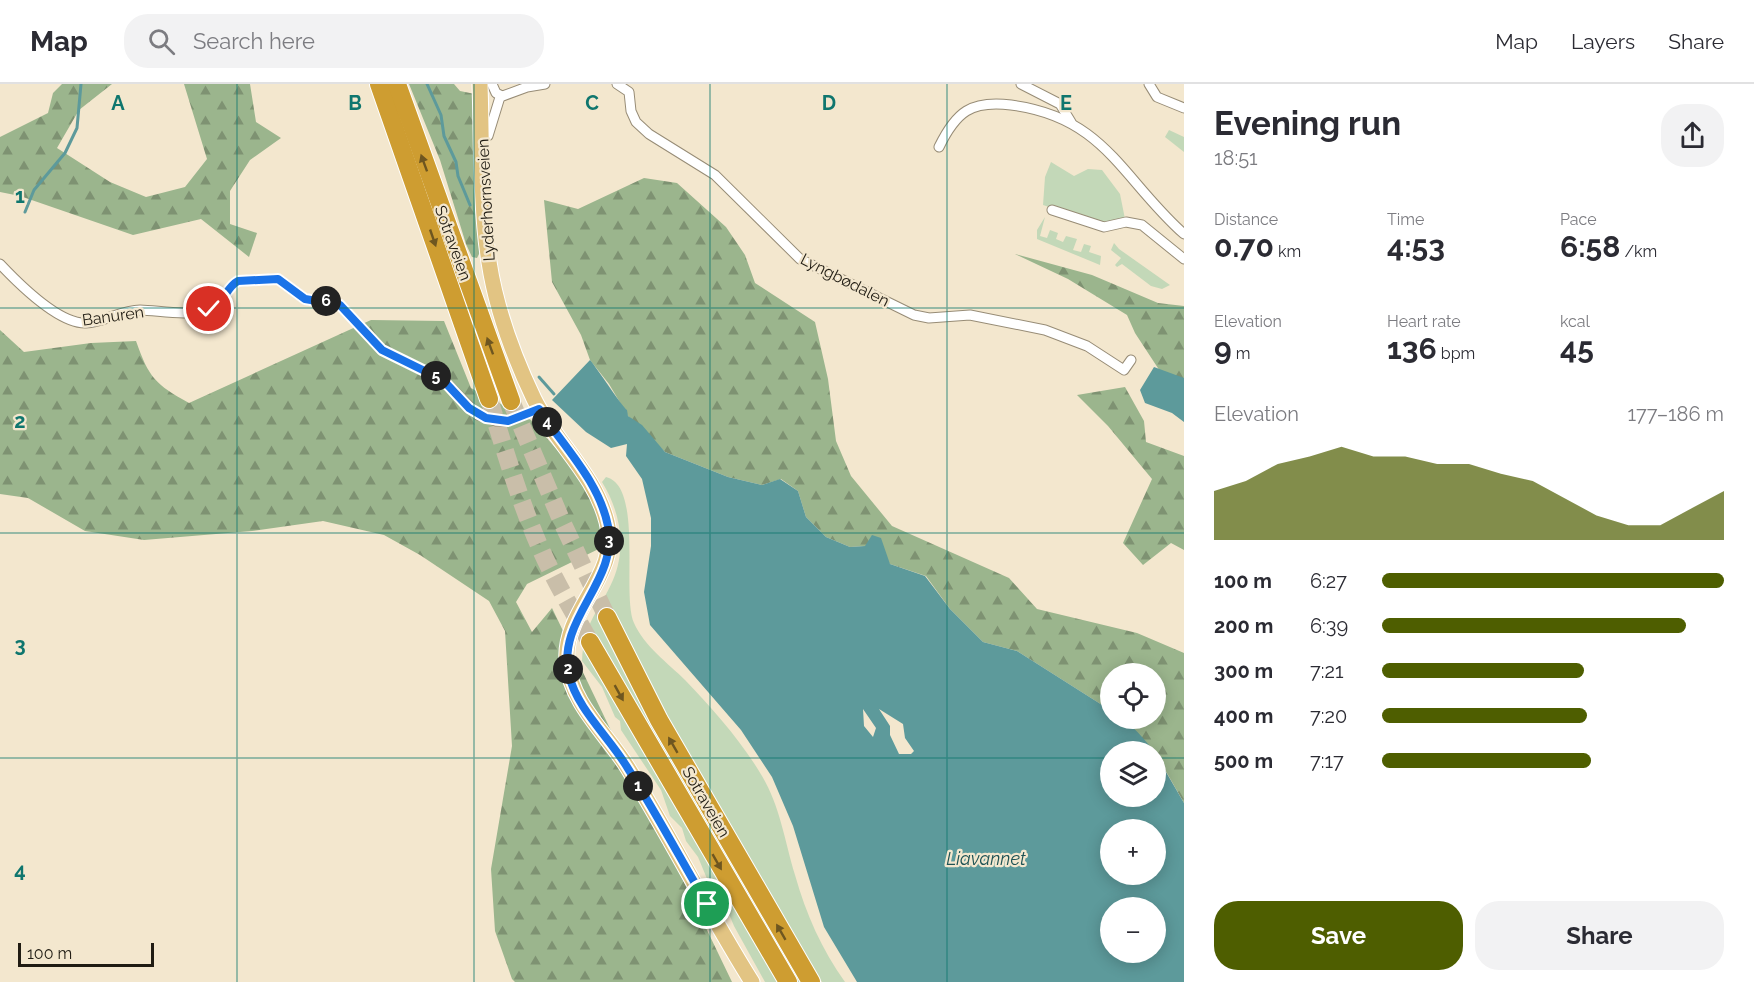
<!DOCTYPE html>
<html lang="en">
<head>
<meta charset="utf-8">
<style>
	body { margin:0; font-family:Raleway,sans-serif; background:#f2f2f3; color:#2b2b33; height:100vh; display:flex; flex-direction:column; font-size:22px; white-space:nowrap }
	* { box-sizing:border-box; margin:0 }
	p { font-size:20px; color:#7c7c81 }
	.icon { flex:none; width:33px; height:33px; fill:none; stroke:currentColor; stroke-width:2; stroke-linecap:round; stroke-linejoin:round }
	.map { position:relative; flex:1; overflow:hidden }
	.panel { display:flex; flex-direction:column; background:#fff; width:570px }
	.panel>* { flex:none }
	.controls { position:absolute; left:1100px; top:579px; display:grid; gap:12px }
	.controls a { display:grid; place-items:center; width:66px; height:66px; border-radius:50%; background:#fff; box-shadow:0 3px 15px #0003; font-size:30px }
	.scale { position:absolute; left:18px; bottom:15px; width:136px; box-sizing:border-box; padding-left:6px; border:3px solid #201c13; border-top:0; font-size:16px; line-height:21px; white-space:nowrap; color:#201c13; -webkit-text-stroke:4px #f3e7ce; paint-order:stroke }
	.pin { position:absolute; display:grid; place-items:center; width:51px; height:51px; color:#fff; margin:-26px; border:3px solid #fff; border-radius:50%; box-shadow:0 2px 6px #0007 }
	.km { position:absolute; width:30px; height:30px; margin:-15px; border-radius:50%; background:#222; color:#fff; font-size:16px; line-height:30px; text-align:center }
	.round { display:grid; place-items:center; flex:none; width:63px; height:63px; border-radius:24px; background:#f2f2f3 }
	.overview { display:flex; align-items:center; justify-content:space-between; height:102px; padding:0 30px }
	h1 { font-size:33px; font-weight:700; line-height:45px }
	.figures { display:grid; grid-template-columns:repeat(3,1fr); gap:9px; height:102px; padding:6px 30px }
	.figures div { display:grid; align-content:center }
	.figures b { font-size:30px; font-weight:700 }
	.figures small { font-size:16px; font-weight:400 }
	.figures p { font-size:16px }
	.chart { height:168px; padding:12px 30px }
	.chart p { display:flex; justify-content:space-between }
	.chart svg { width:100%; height:108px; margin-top:6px; fill:#4e5e00; opacity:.7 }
	.primary-button { display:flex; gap:12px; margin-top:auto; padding:12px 30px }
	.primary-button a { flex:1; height:69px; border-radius:24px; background:#4e5e00; color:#fff; font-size:24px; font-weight:700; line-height:69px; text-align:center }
	.primary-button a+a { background:#f2f2f3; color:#2b2b33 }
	ul { padding:0 30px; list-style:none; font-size:20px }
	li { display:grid; grid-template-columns:96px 72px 1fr; align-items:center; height:45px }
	li i { height:15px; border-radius:8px; background:#4e5e00 }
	header { display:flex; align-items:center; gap:36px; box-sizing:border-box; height:84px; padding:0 30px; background:#fff; border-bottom:2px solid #e1e1e2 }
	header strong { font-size:28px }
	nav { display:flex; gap:33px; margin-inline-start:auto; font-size:21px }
	.search { width:420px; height:54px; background:#f2f2f3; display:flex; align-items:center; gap:15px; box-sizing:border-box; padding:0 21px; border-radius:24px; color:#7c7c81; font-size:22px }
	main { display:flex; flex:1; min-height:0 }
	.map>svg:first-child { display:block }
	.green { fill:#c3d8b8 }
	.forest { fill:url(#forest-firs) }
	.water { fill:#5d9a9b; fill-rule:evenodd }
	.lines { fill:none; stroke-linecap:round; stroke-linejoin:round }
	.stream { stroke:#5d9a9b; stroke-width:3 }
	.highway-tunnel { stroke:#c9bea9; stroke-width:18; stroke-dasharray:18 9; stroke-linecap:butt }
	.street-casing { stroke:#978c76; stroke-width:11 }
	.primary-casing { stroke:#fff; stroke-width:17 }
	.highway-casing { stroke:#fff; stroke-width:20 }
	.street { stroke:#fff; stroke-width:9 }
	.primary { stroke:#e2c483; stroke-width:15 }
	.highway { stroke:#ce9d31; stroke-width:18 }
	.oneway { fill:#6e5620 }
	.route-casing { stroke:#fff; stroke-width:12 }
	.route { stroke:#1a73e8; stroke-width:8 }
	.grid { fill:none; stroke:#0f766e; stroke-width:1.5; stroke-opacity:0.55 }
	.labels { text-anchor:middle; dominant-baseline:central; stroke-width:4.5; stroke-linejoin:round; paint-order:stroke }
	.street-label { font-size:16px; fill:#201c13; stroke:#f3e7ce }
	.water-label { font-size:18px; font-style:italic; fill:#1d5254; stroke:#f3e7ce }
	.grid-label { font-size:20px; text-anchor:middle; font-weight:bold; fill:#0f766e; stroke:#f3e7ce; stroke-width:4.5; stroke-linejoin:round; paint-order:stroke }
</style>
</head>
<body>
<header>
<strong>Map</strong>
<div class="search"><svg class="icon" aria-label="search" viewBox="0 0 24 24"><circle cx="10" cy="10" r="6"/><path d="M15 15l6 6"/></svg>Search here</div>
<nav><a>Map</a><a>Layers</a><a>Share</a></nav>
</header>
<main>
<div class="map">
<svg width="1184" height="898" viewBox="0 0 1184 898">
	<defs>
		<pattern id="forest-firs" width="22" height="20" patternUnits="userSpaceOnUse" patternTransform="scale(1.5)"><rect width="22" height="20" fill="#9bb58d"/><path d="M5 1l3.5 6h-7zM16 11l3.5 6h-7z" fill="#7e9272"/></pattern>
	</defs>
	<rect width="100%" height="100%" fill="#f3e7ce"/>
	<g class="green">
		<polygon points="1169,46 1184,53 1184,68 1165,53"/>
		<polygon points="1051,78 1074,92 1088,85 1102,86 1120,110 1125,135 1102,140 1043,121 1045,93"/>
		<polygon points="1045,133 1040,152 1047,154 1050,146 1058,149 1056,155 1063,158 1066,152 1077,155 1073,166 1081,168 1084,160 1091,162 1089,168 1101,172 1100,181 1037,155 1037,146"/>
		<polygon points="1114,159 1119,165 1170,201 1162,205 1151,202 1122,180 1117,183 1115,181 1121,174 1111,166"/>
		<path d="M606 393C644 402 621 511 634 539 644 562 668 579 685 596 713 625 742 658 762 692 780 722 785 758 795 791 806 830 822 866 845 898H822L796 857 674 646 620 539 608 529 604 533 610 556 684 697 686 696 804 898H795L661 668 608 571 601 561 592 559 588 570 608 606 779 898H765L734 842 721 811 710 802 698 773 686 757 682 744 670 732 661 706 621 646 620 637 615 633 602 603 582 577C584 537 599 528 613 496 627 463 620 427 602 398Z"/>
	</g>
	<g class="forest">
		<polygon points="62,0 112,0 79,26 57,64 110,98 146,113 185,103 207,75 184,0 250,0 256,38 281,54 250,76 230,107 230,140 257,149 249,173 201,135 133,151 20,112 0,108 0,53 48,29 53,9"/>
		<polygon points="409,0 454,0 460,7 475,10 480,168 477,174 472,173 466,160 440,76"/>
		<polygon points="644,94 677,99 726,143 745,171 755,199 815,238 828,295 836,357 851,392 892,442 1009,494 1037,525 1137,549 1184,569 1184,719 1155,668 1120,635 1155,634 1155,590 1110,590 1110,626 1017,567 983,558 950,525 926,492 890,480 865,462 850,463 826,453 806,433 798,407 781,395 762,401 728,393 665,368 628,332 609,300 590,276 581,251 552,198 544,116 578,125"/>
		<polygon points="1015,170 1092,191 1158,219 1184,222 1184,302 1171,304 1135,249 1127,231 1068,195"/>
		<path d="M371 236 444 237 471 304 531 336 588 401 617 456 527 500 516 518 532 548 552 524 732 898H515L512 895 495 847 491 785 512 662 505 547 489 517 420 471 384 451 323 437 252 447 144 456 85 447 28 414 0 410V246L24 268 91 259 136 257C149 294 155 300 189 319Z"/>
		<polygon points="1125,303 1144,337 1146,358 1184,372 1184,466 1171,459 1143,481 1123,459 1152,395 1108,342 1077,311"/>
	</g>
	<g class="water">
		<path d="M590 276C597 284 623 324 627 326L628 332 642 341 665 368 728 393 762 401 780 395 798 407 806 433 826 453 850 463 865 462 872 451 881 454 890 480 925 492 950 525 983 558 1017 567 1110 626V634C1129 634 1142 653 1154 667L1110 668V712H1155V669L1184 719V898H857L824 843 793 742 772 693 741 646 650 541 644 508 651 462V434L642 395 626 372 627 360 611 364 586 348 552 316ZM863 625 876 644 873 653 864 642ZM879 625 903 640 905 654 914 667 911 670H899L890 651V642ZM1110 746H1155V790H1110ZM1110 824H1155V868H1110Z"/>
		<polygon points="1154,283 1184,294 1184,338 1172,329 1145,319 1140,306"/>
	</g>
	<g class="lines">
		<g class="stream">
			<polyline points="427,0 441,31 444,52 456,78 458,92 470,121"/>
			<polyline points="25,128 34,106 65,69 77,44 81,0"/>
			<polyline points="539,293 554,310"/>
		</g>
		<g class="highway-tunnel">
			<path d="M489 315C505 367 520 419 542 468 556 499 574 529 590 558"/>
			<polyline points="511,317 562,438 607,533"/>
		</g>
		<defs>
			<g id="street">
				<polyline points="492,0 496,9 502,12"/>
				<polyline points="617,0 629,8 631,27 636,38 649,50 715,91 800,175 914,231 929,234 970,231 1045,246 1087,262 1124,286 1131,276"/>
				<polyline points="1021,0 1060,20 1071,38"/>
				<polyline points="1149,0 1157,13 1184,24"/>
				<polyline points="482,53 488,52 500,13 527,3 545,0"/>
				<path d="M939 63C956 28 971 16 1011 21 1105 33 1122 95 1184 150"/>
				<polyline points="1052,126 1104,143 1126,138 1142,141 1184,175"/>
				<path d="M0 180C18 199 59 240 86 239 105 238 121 226 140 226 164 227 190 233 213 224 225 219 226 203 238 197L278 195 305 215 340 221 382 266 443 296 478 331 496 337H508L539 325"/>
			</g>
			<path id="primary" d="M480 0C482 59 480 120 489 178 496 224 514 273 534 315 555 358 595 390 607 438 621 492 563 525 567 577 570 619 607 650 628 684 671 754 708 828 752 898"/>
			<g id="highway">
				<polyline points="379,0 489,315"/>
				<polyline points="397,0 511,317"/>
				<polyline points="607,533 659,636 811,898"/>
				<polyline points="590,558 788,898"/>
			</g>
		</defs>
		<use href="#street" class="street-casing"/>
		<use href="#primary" class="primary-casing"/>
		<use href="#highway" class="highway-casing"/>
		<use href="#street" class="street"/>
		<use href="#primary" class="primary"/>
		<use href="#highway" class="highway"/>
	</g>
	<defs><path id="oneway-solid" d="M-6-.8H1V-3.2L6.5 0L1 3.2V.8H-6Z" transform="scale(1.5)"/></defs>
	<g class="oneway">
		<use href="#oneway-solid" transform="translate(424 79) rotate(-110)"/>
		<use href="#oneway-solid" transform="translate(433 154) rotate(71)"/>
		<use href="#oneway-solid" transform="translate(490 262) rotate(-110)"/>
		<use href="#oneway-solid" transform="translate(619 609) rotate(61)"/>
		<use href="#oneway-solid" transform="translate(673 661) rotate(-120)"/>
		<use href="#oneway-solid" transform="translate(717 778) rotate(60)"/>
		<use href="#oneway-solid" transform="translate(781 848) rotate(-120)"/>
	</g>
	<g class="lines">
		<defs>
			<path id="route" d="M209 225C225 220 225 204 238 197L278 195 305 215 340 221 382 266 443 296 469 324 486 334 508 337 539 325C563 362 599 397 608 442 619 498 556 534 569 591 577 625 609 653 627 683 655 727 680 774 707 820"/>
		</defs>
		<use href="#route" class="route-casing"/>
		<use href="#route" class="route"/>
	</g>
	<path class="grid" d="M237 0V898M474 0V898M710 0V898M947 0V898M0 224H1184M0 449H1184M0 674H1110M1155 674H1184"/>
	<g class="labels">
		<g class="street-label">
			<text transform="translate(486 116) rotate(-93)">Lyderhornsveien</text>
			<text transform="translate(453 159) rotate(70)">Sotraveien</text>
			<text transform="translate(845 196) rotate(27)">Lyngbødalen</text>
			<text transform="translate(113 232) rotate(-8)">Banuren</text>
			<text transform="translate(706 718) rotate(60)">Sotraveien</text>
		</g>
		<g class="water-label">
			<text x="986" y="774">Liavannet</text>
		</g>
	</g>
	<g class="grid-label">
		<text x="118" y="26">A</text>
		<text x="355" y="26">B</text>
		<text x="592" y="26">C</text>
		<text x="829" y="26">D</text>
		<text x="1066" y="26">E</text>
		<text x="20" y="119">1</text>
		<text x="20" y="344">2</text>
		<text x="20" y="568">3</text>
		<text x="20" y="793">4</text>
	</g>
</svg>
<div class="controls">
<a><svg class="icon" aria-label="locate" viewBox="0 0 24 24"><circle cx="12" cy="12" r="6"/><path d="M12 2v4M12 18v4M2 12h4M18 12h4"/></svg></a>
<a><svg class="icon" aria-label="layers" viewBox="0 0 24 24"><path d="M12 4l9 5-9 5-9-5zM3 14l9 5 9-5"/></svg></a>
<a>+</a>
<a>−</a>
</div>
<div class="scale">100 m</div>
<div class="pin" style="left:707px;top:820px;background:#1e9e55"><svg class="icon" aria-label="arrive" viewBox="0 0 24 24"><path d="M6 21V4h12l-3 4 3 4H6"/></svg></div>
<div class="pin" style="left:209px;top:225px;background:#d93025"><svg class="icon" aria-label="check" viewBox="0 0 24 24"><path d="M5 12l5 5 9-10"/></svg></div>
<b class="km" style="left:638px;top:702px">1</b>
<b class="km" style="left:568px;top:585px">2</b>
<b class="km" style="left:609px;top:457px">3</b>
<b class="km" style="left:547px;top:338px">4</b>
<b class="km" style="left:436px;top:292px">5</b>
<b class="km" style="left:326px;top:217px">6</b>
</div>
<section class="panel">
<div class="overview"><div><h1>Evening run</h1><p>18:51</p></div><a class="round"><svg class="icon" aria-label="share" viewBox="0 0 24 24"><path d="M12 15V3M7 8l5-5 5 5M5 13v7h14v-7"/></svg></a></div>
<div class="figures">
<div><p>Distance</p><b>0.70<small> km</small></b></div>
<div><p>Time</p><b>4:53</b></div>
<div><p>Pace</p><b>6:58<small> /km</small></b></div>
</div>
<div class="figures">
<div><p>Elevation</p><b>9<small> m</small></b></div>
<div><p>Heart rate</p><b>136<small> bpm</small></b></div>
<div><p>kcal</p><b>45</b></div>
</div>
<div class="chart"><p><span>Elevation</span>177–186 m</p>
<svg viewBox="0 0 160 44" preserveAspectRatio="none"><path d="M0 44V24L10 20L20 13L30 10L40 6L50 10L60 10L70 13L80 13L90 17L100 20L110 27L120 34L130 38L140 38L150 31L160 24V44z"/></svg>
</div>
<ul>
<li><b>100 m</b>6:27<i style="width:100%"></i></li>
<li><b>200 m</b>6:39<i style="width:89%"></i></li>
<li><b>300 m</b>7:21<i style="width:59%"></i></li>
<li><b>400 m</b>7:20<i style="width:60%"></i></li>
<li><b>500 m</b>7:17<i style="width:61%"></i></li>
</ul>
<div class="primary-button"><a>Save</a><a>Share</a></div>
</section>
</main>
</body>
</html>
